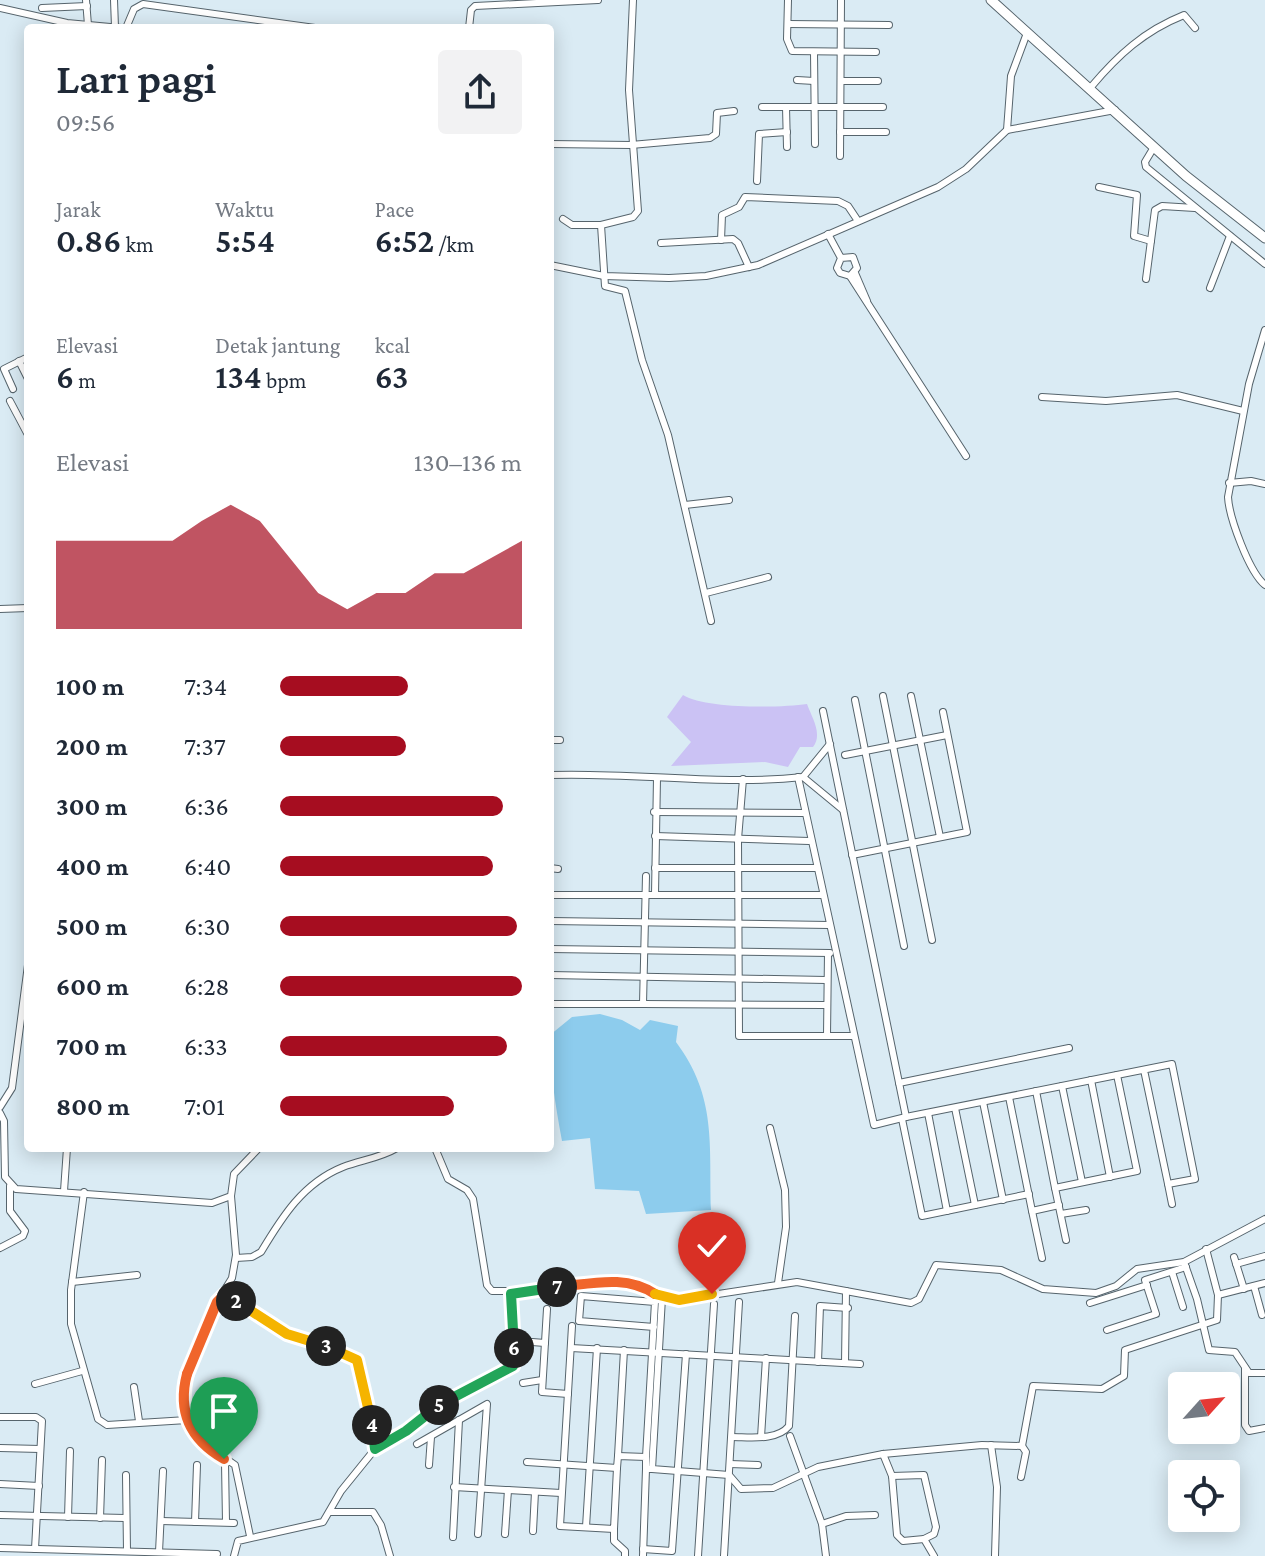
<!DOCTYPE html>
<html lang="id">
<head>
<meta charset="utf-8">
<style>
	body { margin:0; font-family:"Crimson Pro",serif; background:#f2f2f3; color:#1f2937; height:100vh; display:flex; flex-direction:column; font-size:30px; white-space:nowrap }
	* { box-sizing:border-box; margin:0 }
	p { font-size:26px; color:#747a83 }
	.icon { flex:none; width:44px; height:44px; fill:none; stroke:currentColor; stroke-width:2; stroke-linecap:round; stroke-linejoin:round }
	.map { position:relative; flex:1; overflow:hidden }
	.details { position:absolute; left:24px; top:24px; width:530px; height:1128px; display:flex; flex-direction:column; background:#fff; border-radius:8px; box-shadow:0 4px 20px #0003 }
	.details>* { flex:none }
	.needle { width:52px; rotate:63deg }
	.fabs { position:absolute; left:1168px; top:1372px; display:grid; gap:16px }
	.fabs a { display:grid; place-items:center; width:72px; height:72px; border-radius:8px; background:#fff; box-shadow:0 4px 20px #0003; font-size:40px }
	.pin { position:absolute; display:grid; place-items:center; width:68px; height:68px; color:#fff; margin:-82px -34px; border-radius:50% 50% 50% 0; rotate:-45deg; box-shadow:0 0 8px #0007 }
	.pin .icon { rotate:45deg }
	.km { position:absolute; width:40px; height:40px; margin:-20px; border-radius:50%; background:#222; color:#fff; font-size:22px; line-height:40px; text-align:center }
	.round { display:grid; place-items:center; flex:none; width:84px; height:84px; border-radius:8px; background:#f2f2f3 }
	.head { display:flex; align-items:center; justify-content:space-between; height:136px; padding:0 32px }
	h1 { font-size:44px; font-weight:600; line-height:60px }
	.figures { display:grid; grid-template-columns:repeat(3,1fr); gap:12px; height:136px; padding:8px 32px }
	.figures div { display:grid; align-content:center }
	.figures b { font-size:34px; font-weight:600 }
	.figures small { font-size:22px; font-weight:400 }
	.figures p { font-size:22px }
	.chart { height:224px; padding:16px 32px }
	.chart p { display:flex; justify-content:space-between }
	.chart svg { width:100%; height:144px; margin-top:8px; fill:#a60d20; opacity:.7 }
	ul { padding:0 32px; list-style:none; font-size:26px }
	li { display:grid; grid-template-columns:128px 96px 1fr; align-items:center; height:60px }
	li i { height:20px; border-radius:10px; background:#a60d20 }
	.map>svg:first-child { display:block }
	.green { fill:#8dcced }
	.water { fill:#cbc2f4 }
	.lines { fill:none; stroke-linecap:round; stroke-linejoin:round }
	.street-casing { stroke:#56646c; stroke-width:8 }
	.secondary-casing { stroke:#56646c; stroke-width:11 }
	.street { stroke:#fff; stroke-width:6 }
	.secondary { stroke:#fff; stroke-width:9 }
	.split-1-casing { stroke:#fff; stroke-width:16 }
	.split-2-casing { stroke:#fff; stroke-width:16 }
	.split-3-casing { stroke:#fff; stroke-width:16 }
	.split-4-casing { stroke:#fff; stroke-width:16 }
	.split-5-casing { stroke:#fff; stroke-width:16 }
	.split-6-casing { stroke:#fff; stroke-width:16 }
	.split-7-casing { stroke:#fff; stroke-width:16 }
	.split-8-casing { stroke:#fff; stroke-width:16 }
	.split-9-casing { stroke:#fff; stroke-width:16 }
	.split-1 { stroke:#f0652b; stroke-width:10 }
	.split-2 { stroke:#f0652b; stroke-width:10 }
	.split-3 { stroke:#f5b400; stroke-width:10 }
	.split-4 { stroke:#f5b400; stroke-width:10 }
	.split-5 { stroke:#22a559; stroke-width:10 }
	.split-6 { stroke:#22a559; stroke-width:10 }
	.split-7 { stroke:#22a559; stroke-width:10 }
	.split-8 { stroke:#f0652b; stroke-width:10 }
	.split-9 { stroke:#f5b400; stroke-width:10 }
</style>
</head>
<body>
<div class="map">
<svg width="1265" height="1556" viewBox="0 0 1265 1556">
	<rect width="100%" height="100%" fill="#daebf4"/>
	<path class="green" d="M600 1014 622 1020 640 1030 650 1020 678 1026 676 1042C717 1097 709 1144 711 1210L646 1214 639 1191 595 1189 590 1138 562 1141C555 1103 550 1072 550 1035L572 1017Z"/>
	<path class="water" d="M683 695C705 709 780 708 807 704 812 718 823 734 813 747H800L788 767 765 762 671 766 691 742 667 717Z"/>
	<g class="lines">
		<defs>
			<g id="street">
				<polyline points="86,0 88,25"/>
				<polyline points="114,0 115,27"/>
				<polyline points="633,0 629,90 638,211 633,217 601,225 605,286 625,291 642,360 668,435 711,621"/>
				<polyline points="788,0 787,39 792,51 876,52"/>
				<polyline points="0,8 67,23 121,28"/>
				<polyline points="42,8 87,6"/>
				<polyline points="788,24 889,25"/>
				<polyline points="126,28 134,9 143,4 315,28"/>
				<polyline points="231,28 267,28"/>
				<polyline points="469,28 471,10 475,6 598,0"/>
				<polyline points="814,52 815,144"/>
				<polyline points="797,80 814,81"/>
				<polyline points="841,81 878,81"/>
				<path d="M1091 87C1118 55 1144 31 1184 15L1195 28"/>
				<polyline points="762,107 883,107"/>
				<polyline points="786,107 787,147"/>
				<polyline points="1007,130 1011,76 1027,33"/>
				<polyline points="840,132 886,132"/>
				<polyline points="550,144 631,145 710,138 716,134 717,113 734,111"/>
				<polyline points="1154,147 1145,162 1146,167 1265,264"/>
				<polyline points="840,156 841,0"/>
				<polyline points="757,181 759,134 787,132"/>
				<polyline points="1099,187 1137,195 1134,236 1151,241"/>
				<polyline points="563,219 572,225 601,225"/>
				<polyline points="828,234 841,258 837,268 840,273 850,276 857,268 853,257 841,258"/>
				<polyline points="721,240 722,215 739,207 745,197 838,201 848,206 858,221"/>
				<polyline points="661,243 733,239 738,243 749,267"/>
				<polyline points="550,265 604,276 669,278 706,276 758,265 938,187 966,169 1007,130 1115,110"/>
				<polyline points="855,273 867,301"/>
				<polyline points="850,276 966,456"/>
				<polyline points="1146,279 1155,210 1162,206 1195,208"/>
				<polyline points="1210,288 1230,236"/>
				<path d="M1265 330 1249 384 1228 497C1229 517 1249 572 1265 585"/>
				<polyline points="19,361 28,379"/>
				<polyline points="13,389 4,369 28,357"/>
				<polyline points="1042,397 1106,401 1177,395 1243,411"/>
				<polyline points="10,401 28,435"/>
				<polyline points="1229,483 1251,481 1265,484"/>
				<polyline points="685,505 729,500"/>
				<polyline points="706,593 768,577"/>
				<polyline points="0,609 28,608"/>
				<polyline points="883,696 932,940"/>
				<polyline points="911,696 940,837"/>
				<polyline points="855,700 904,946"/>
				<path d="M823 711 906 1117C994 1099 1083 1082 1172 1064L1195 1179 1168 1184 1144 1070"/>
				<polyline points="550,740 560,740"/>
				<polyline points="830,744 803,777 843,810"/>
				<polyline points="845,755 947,735"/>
				<path d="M550 775C634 772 719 786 803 777"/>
				<polyline points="798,777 874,1125 906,1117"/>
				<polyline points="743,779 738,839 739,1036 827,1036 828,953"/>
				<polyline points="654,812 804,813"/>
				<polyline points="655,836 809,841"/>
				<polyline points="852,855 967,832 943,712"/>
				<polyline points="550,868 558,869"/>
				<polyline points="655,868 816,868"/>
				<polyline points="655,894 657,778"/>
				<polyline points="550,895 822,895"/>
				<polyline points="550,921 829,925"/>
				<polyline points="550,949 830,953"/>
				<polyline points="550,975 826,980"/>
				<polyline points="550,1004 643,1004 646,876"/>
				<polyline points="643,1004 826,1005"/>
				<polyline points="827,1036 854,1036"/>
				<polyline points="1091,1080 1110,1177"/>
				<polyline points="899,1083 1069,1048"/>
				<polyline points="1062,1086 1082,1182"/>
				<polyline points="1036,1091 1055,1188 1137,1171 1117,1075"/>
				<polyline points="1009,1097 1032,1211 1059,1205"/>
				<polyline points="983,1102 1003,1200"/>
				<polyline points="0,1107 12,1088 28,965"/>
				<polyline points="955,1108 975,1205"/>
				<polyline points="0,1113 4,1121 5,1177 16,1189 212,1203 231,1196 234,1174 259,1148"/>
				<polyline points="928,1113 947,1211"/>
				<polyline points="902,1119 922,1216 1029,1194"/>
				<polyline points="770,1128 785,1190 786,1227 778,1283"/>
				<polyline points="435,1148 448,1179 467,1190 473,1199 487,1285 492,1291 515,1291"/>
				<polyline points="1168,1184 1172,1204"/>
				<polyline points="1055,1188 1066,1240"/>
				<polyline points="64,1191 67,1148"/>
				<polyline points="84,1192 71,1290 71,1324 98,1419 107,1425 187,1420 199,1440 235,1465 250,1536"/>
				<polyline points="1032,1211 1042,1258"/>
				<polyline points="1061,1214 1086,1210"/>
				<polyline points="0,1248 23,1236 25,1231 10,1211 10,1186"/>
				<polyline points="1206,1249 1218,1295 1265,1283"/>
				<polyline points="1234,1257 1244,1289"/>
				<path d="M236 1258 252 1257 261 1252C282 1217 303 1183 343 1167 362 1160 380 1158 397 1148"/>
				<polyline points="1184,1262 1197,1299 1209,1350 1235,1352 1249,1373 1265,1373"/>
				<polyline points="1236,1264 1265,1256"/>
				<polyline points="1172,1272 1183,1307"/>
				<polyline points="72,1282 137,1275"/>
				<polyline points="1254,1286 1262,1315"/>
				<polyline points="225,1294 287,1334 343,1351 357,1360 367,1393 375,1449"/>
				<polyline points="662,1298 652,1469 729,1475 741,1489 773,1488 818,1467 883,1454 982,1445 1022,1446 1033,1386 1102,1389 1124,1376 1125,1350 1217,1320 1218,1295"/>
				<polyline points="1090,1303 1147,1285"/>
				<polyline points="547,1309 542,1392 568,1394"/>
				<polyline points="572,1326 560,1526 614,1529 617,1468"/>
				<polyline points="1107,1330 1156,1314 1145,1280 1186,1267"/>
				<polyline points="532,1342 545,1343"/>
				<polyline points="571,1348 860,1364"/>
				<polyline points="818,1362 820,1306 848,1308"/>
				<polyline points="845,1363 846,1291"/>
				<polyline points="1245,1368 1245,1425 1249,1431 1265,1428"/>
				<polyline points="523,1383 542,1380"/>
				<polyline points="35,1384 82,1371"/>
				<polyline points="134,1387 139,1421"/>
				<polyline points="0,1417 36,1417 42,1421 35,1549"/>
				<polyline points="187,1420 182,1393 190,1364 217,1302 232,1278 236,1255 231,1196"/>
				<polyline points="790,1436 822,1524 826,1556"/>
				<path d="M732 1437C750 1437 777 1441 789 1426L795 1316"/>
				<polyline points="761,1437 766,1358"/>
				<polyline points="417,1444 487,1404 478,1534"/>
				<polyline points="991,1445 997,1487 995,1556"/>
				<polyline points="0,1448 40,1449"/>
				<polyline points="883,1454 892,1476 897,1535 903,1541 924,1539 934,1556"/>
				<polyline points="618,1456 624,1350"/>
				<polyline points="646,1457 655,1302 581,1296 579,1321 654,1327"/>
				<polyline points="527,1462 617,1468 618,1456 646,1457 646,1469 652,1469"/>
				<polyline points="225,1463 226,1522"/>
				<polyline points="730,1464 758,1465"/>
				<polyline points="429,1465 431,1437"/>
				<polyline points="126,1475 127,1551"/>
				<polyline points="892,1476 924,1475 936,1527 934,1534 924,1539"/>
				<polyline points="1021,1477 1026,1452 1022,1446"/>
				<polyline points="0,1484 39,1486"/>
				<polyline points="454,1487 561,1493"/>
				<polyline points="330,1512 373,1512 381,1525 390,1556"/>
				<polyline points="0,1515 125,1518"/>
				<polyline points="68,1517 70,1451"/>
				<polyline points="100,1518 102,1460"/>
				<polyline points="161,1521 234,1523"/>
				<polyline points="195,1522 197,1465"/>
				<polyline points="822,1524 846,1516 875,1515"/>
				<polyline points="586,1527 597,1348"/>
				<polyline points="614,1529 614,1541 625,1551 625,1556"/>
				<polyline points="533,1531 535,1492"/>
				<polyline points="505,1534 508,1490"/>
				<polyline points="453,1537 459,1420"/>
				<polyline points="0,1548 217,1554"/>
				<polyline points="643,1549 672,1551 686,1354"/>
				<polyline points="159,1552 163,1471"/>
				<path d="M234 1556 238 1541 323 1522 341 1491 375 1449 406 1431 434 1408 513 1366 516 1360 509 1300 515 1291 626 1282C646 1284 658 1299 679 1300L797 1282 911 1303 919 1299 936 1265 1001 1270 1043 1289 1096 1293 1116 1286 1137 1269 1184 1262 1265 1219"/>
				<polyline points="643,1556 646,1469"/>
				<polyline points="698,1556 714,1304"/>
				<polyline points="724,1556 739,1302"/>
			</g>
			<polyline id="secondary" points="991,0 1186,176 1265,238"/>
		</defs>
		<use href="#street" class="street-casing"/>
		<use href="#secondary" class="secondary-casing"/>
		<use href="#street" class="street"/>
		<use href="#secondary" class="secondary"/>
	</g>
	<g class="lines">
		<defs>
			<path id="split-1" d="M187 1374C177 1412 191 1440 224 1459"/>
			<polyline id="split-2" points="187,1374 217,1302 225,1294 236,1301"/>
			<polyline id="split-3" points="236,1301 287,1334 326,1346"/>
			<polyline id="split-4" points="326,1346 357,1360 372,1425"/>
			<polyline id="split-5" points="372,1425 375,1449 406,1431 439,1405"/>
			<polyline id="split-6" points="439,1405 513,1366 514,1348"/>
			<polyline id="split-7" points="514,1348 511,1294 557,1287"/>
			<path id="split-8" d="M557 1287C591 1284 625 1274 655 1294"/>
			<polyline id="split-9" points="655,1294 679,1300 712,1294"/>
		</defs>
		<use href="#split-1" class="split-1-casing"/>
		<use href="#split-2" class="split-2-casing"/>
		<use href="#split-3" class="split-3-casing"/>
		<use href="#split-4" class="split-4-casing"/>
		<use href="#split-5" class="split-5-casing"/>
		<use href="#split-6" class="split-6-casing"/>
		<use href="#split-7" class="split-7-casing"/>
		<use href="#split-8" class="split-8-casing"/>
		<use href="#split-9" class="split-9-casing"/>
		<use href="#split-1" class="split-1"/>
		<use href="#split-2" class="split-2"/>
		<use href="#split-3" class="split-3"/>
		<use href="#split-4" class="split-4"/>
		<use href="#split-5" class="split-5"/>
		<use href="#split-6" class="split-6"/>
		<use href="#split-7" class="split-7"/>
		<use href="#split-8" class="split-8"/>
		<use href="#split-9" class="split-9"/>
	</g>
</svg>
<div class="fabs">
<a><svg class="needle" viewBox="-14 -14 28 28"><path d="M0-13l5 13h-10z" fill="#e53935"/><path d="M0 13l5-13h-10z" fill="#747a83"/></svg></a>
<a><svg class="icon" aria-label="locate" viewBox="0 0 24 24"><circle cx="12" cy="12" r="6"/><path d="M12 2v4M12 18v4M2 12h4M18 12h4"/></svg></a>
</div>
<div class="pin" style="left:224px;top:1459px;background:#1e9e55"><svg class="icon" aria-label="arrive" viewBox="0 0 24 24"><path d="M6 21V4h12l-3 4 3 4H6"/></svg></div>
<div class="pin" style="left:712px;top:1294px;background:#d93025"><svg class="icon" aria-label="check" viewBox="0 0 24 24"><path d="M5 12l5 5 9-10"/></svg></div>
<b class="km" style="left:236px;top:1301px">2</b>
<b class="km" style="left:326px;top:1346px">3</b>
<b class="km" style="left:372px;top:1425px">4</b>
<b class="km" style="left:439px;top:1405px">5</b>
<b class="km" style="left:514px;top:1348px">6</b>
<b class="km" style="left:557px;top:1287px">7</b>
<section class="details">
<div class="head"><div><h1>Lari pagi</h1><p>09:56</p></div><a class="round"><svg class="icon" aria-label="share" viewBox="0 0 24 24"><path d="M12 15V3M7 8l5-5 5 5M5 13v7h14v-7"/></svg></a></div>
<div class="figures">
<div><p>Jarak</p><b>0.86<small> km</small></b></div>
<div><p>Waktu</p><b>5:54</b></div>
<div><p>Pace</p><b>6:52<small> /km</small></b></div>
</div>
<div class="figures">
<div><p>Elevasi</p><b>6<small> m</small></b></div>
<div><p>Detak jantung</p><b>134<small> bpm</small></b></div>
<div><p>kcal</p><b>63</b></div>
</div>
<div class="chart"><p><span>Elevasi</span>130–136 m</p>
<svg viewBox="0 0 160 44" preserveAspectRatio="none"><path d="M0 44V17L10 17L20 17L30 17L40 17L50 11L60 6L70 11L80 22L90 33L100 38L110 33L120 33L130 27L140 27L150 22L160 17V44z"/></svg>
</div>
<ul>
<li><b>100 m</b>7:34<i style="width:53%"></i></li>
<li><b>200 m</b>7:37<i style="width:52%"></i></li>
<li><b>300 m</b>6:36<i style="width:92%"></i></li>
<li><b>400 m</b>6:40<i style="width:88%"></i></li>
<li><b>500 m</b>6:30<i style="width:98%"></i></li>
<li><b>600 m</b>6:28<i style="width:100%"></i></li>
<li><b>700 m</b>6:33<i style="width:94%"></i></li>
<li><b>800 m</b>7:01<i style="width:72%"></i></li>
</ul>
</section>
</div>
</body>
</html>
